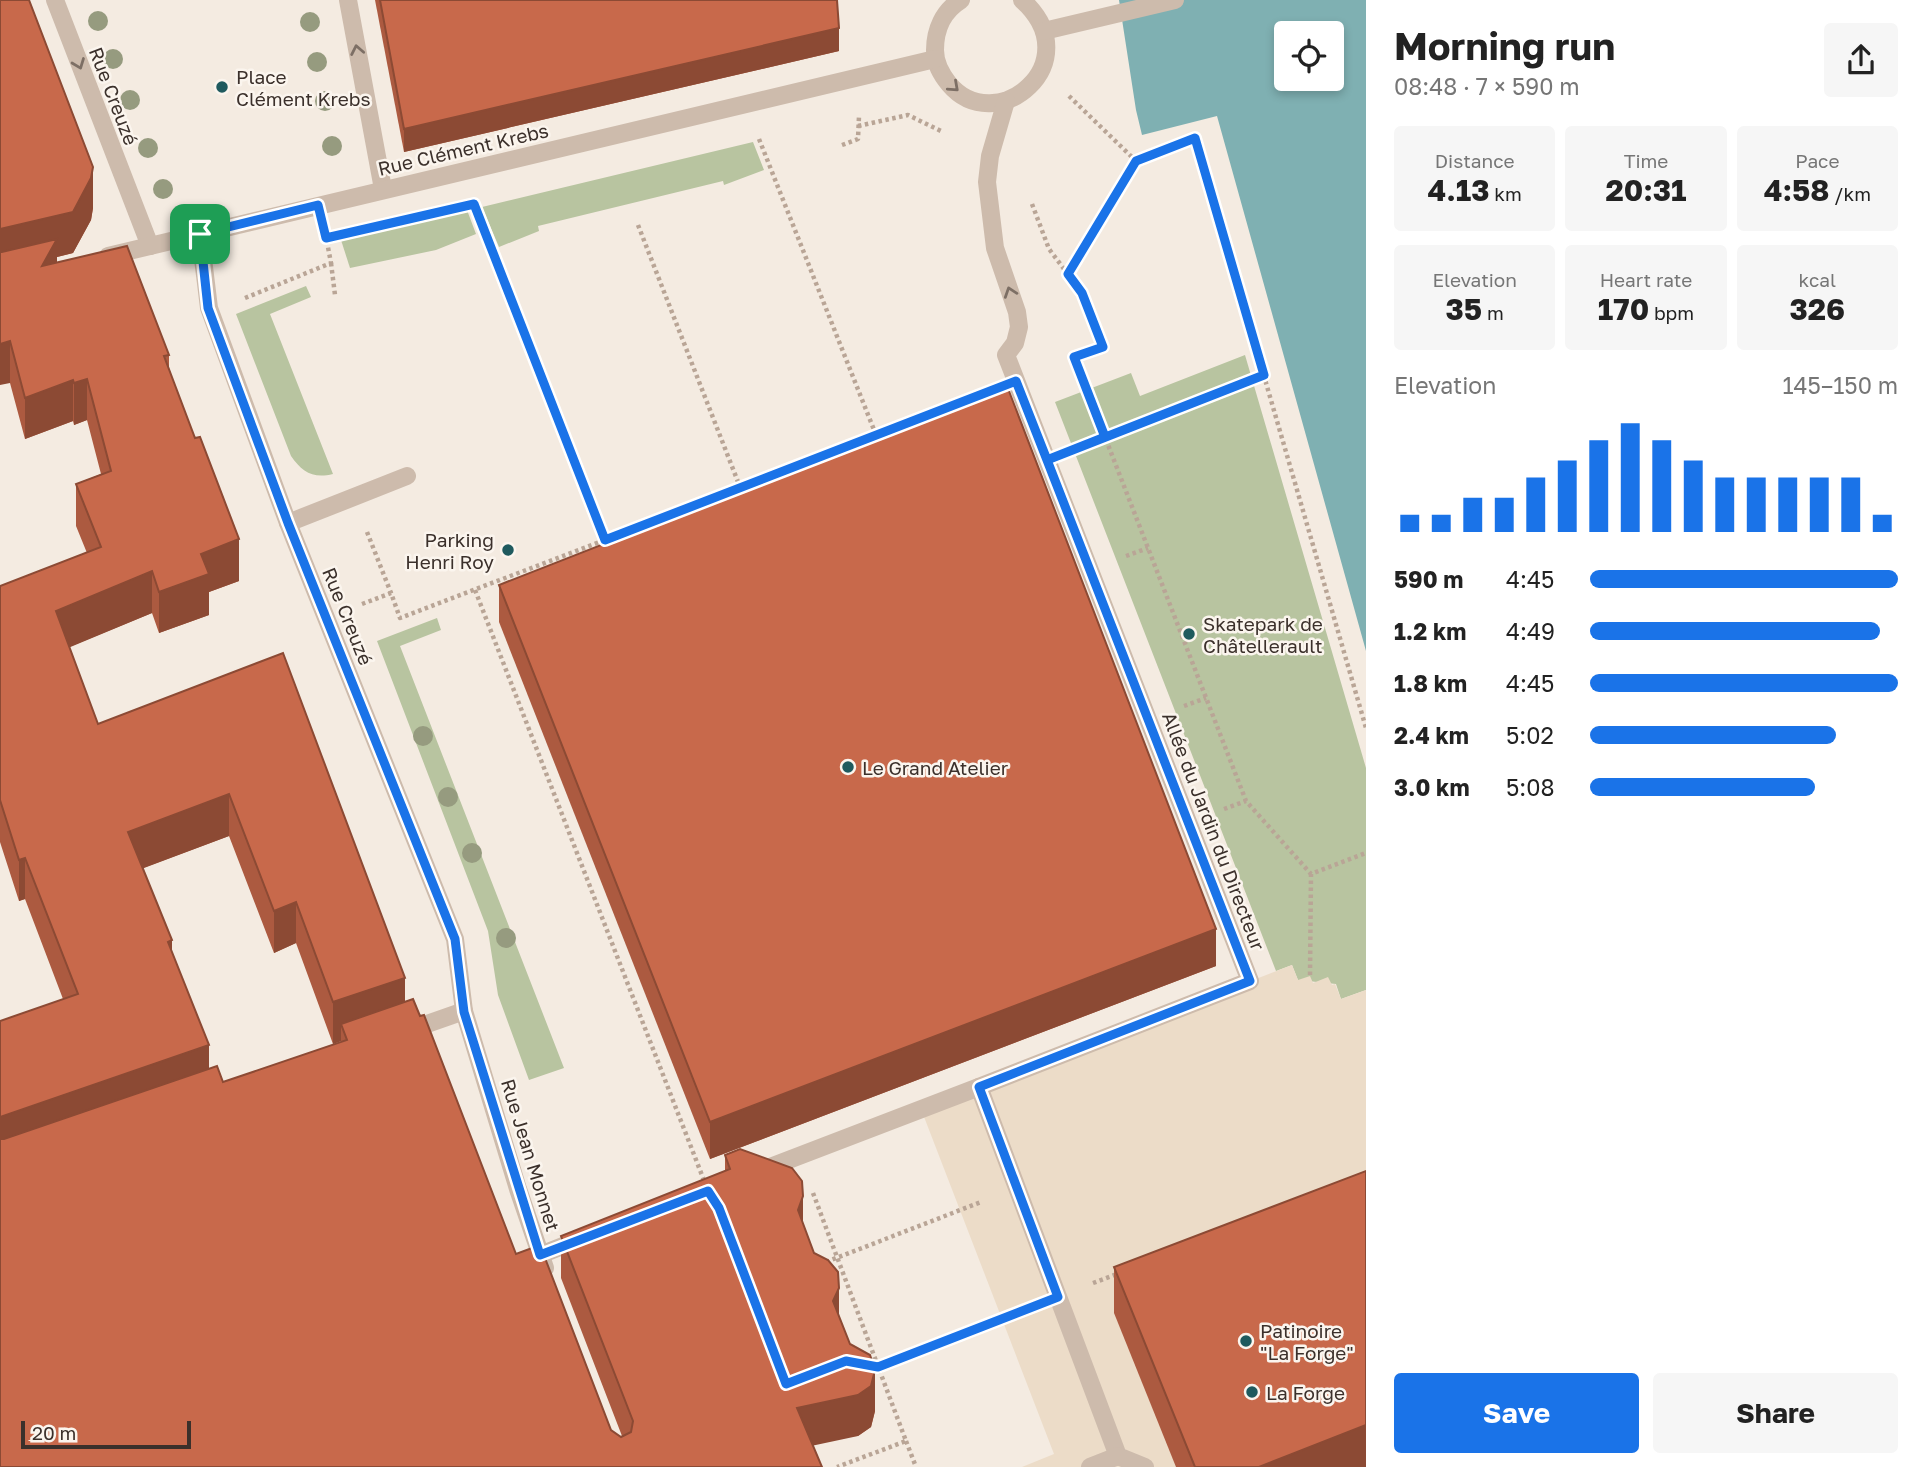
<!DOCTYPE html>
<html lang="en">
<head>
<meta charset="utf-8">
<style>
	body { margin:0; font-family:"Golos Text",sans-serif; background:#f6f6f6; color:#222; height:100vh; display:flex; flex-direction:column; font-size:26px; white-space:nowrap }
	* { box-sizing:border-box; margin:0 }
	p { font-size:23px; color:#767676 }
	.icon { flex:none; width:38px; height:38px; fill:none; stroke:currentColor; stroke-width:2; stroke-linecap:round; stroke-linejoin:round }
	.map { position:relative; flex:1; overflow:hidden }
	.panel { display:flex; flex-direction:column; background:#fff; width:560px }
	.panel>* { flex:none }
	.fabs { position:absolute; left:1274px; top:21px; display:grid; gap:14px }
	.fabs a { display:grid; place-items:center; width:70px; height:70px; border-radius:7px; background:#fff; box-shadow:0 4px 10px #0003; font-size:35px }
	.scale { position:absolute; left:21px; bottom:18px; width:170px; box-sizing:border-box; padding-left:7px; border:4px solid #3b302b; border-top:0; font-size:19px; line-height:24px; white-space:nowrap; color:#3b302b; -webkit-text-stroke:5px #fbf5ee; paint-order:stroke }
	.pin { position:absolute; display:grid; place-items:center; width:60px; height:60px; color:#fff; margin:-30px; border-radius:14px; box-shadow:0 4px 10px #0006 }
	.round { display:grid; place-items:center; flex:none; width:74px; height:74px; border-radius:7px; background:#f6f6f6 }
	.overview { display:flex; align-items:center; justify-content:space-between; height:119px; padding:0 28px }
	h1 { font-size:38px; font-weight:700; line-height:52px }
	.stats { display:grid; grid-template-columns:repeat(3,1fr); gap:10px; height:119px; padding:7px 28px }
	.stats div { display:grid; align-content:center; border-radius:7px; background:#f6f6f6; text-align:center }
	.stats b { font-size:30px; font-weight:700 }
	.stats small { font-size:19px; font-weight:400 }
	.stats p { font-size:19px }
	.chart { height:196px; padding:14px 28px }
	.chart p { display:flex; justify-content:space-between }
	.chart svg { width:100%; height:126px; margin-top:7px; stroke:#1a73e8; stroke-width:6 }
	.primary-button { display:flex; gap:14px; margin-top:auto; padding:14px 28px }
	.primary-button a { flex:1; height:80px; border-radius:7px; background:#1a73e8; color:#fff; font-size:28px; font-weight:700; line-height:80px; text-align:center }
	.primary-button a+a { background:#f6f6f6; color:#222 }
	ul { padding:0 28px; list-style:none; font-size:23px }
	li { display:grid; grid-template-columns:112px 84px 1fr; align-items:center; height:52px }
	li i { height:18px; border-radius:9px; background:#1a73e8 }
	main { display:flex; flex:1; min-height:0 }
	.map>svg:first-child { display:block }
	.green { fill:#b8c4a0 }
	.plaza { fill:#ecdcc8 }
	.water { fill:#7fb0b2; fill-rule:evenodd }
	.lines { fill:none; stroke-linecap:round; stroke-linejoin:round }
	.path { stroke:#b9a596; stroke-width:4.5; stroke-dasharray:3.5 3.5; stroke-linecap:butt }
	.minor { stroke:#cdbbac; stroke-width:18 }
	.tree { fill:#969b7f }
	.wall { fill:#ac5a40; fill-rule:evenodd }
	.shaded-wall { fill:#8c4a34 }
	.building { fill:#c8694b; stroke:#8c4a34; stroke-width:2 }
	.oneway { stroke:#7d6f65 }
	.route-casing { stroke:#fff; stroke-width:14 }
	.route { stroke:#1a73e8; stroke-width:9 }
	.poi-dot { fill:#1f5a5e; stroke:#fbf5ee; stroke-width:2.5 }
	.labels { text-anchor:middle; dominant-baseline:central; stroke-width:5; stroke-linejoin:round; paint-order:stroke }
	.poi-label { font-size:19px; fill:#3b302b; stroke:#fbf5ee; text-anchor:start }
	.street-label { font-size:19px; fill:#3b302b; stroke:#fbf5ee }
</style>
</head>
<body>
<main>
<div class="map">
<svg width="1366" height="1467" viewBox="0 0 1366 1467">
	<rect width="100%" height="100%" fill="#f4ebe1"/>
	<g class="green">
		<polygon points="753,142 764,170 724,185 723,181 538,226 539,231 499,247 482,207"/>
		<polygon points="467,210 476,234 436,250 350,268 341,240"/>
		<path d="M306 286 311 297 270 314 333 474C313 479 302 472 291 456L236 314Z"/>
		<polygon points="1245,355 1366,768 1366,990 1341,999 1336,984 1298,980 1292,965 1276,971 1055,402 1131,373 1140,396"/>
		<polygon points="437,618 441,630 400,646 564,1068 529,1080 498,995 488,931 377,641"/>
	</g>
	<polygon class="plaza" points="1292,965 1298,980 1310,976 1313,983 1328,977 1332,985 1335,984 1341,999 1366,990 1366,1200 1177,1467 1022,1467 1054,1454 921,1109"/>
	<path class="water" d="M1119 0H1366V651L1217 116 1142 135 1136 110ZM1286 33H1332V79H1286Z"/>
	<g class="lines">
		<g class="path">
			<polyline points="1069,96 1136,161"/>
			<polyline points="858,126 908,115 943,132"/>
			<polyline points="759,139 876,435"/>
			<polyline points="842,145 858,139 859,116"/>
			<polyline points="1032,204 1049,249 1082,293 1103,347 1074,357 1246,801 1311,874 1366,853"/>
			<polyline points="638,225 740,487"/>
			<polyline points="331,263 335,295"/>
			<polyline points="1067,273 1136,161 1195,138 1366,728"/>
			<polyline points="245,298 331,263 327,242"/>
			<polyline points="1082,446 1264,375"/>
			<polyline points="367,532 391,593"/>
			<polyline points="605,540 979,395"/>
			<polyline points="1126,556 1148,548"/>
			<polyline points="475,590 705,1183"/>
			<polyline points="362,604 391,593 400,618 605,540 475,209"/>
			<polyline points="1184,706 1206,698"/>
			<polyline points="1224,809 1246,801"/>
			<polyline points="1310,975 1311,874"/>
			<polyline points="813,1193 906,1441 837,1467"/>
			<polyline points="826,1262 981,1202"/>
			<polyline points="1093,1283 1117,1274"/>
			<polyline points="871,1366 878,1367 1023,1311"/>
			<polyline points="906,1441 916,1467"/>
		</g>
		<g class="minor">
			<polyline points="55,0 150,246"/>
			<polyline points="348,0 383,189"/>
			<path d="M961 0C943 11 935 30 935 50 935 64 941 74 949 84 996 140 1091 62 1022 0"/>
			<polyline points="1044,31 1175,0"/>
			<polyline points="1006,101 990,156 987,182 995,248 1017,312 1019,327 1015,343 1006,355 1250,981 979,1087 1118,1456 1145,1467"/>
			<polyline points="200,234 209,308 288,523 455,939 464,1011 518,1189 545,1268"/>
			<polyline points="108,256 935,59"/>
			<polyline points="288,523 407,476"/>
			<polyline points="407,1031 464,1011"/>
			<polyline points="757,1172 979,1087"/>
			<polyline points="540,1255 583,1238"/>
			<polyline points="1090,1467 1118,1456"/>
		</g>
	</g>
	<g class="tree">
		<circle cx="98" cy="21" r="10"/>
		<circle cx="310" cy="22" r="10"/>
		<circle cx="113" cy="59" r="10"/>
		<circle cx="317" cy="62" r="10"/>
		<circle cx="130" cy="100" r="10"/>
		<circle cx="325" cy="101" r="10"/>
		<circle cx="332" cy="146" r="10"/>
		<circle cx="148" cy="148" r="10"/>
		<circle cx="163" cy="189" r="10"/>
		<circle cx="423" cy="736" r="10"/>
		<circle cx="448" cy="797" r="10"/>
		<circle cx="472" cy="853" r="10"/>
		<circle cx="506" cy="938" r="10"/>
	</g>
	<g class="wall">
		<path d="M0 0 93 208 91 220 73 253 57 257V262L169 355V368L239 581 209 592V615L159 633 152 613 69 647 98 724 283 653 405 1002 516 1254 611 1430 621 1437 622 1436 561 1278V1236L725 1172V1155L803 1224 875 1411 871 1427 858 1436 0 1467 63 999 25 899 19 901 0 842V586L87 553 76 526V484L101 474 87 420 74 425 73 421 25 439 10 383ZM229 836 274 953 296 943 333 1044 341 1041V1042L223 1082 209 1069 172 953 143 868Z"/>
		<polygon points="375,0 837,0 839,51 404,152"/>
		<polygon points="499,585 1216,966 710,1159 499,622"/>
		<polygon points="1114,1267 1366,1467 1176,1467 1114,1313"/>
	</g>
	<g class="shaded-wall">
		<polygon points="839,28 839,51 404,152 404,129"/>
		<polygon points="93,167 93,208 91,220 73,253 57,257 57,280 0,270 0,229"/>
		<polygon points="10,341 10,383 0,385 0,344"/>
		<polygon points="87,379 87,420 74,425 74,383"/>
		<polygon points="73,380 73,421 25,439 25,398"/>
		<polygon points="239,539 239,581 209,592 209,615 159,633 159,592 201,554"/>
		<polygon points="152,571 152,613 56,653 56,611"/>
		<polygon points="229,794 229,836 128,874 128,832"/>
		<polygon points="25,858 25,899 19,901 19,860"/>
		<polygon points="296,902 296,943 274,953 274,911"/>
		<polygon points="1216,929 1216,966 710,1159 710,1122"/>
		<polygon points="172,940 172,982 168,942"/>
		<polygon points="405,978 405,1019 341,1024 341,1041 333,1044 333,1002"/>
		<polygon points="209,1045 209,1086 0,1158 0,1117"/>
		<polygon points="803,1196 803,1238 798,1210"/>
		<polygon points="839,1288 839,1329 833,1301"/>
		<polygon points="875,1370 875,1411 871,1427 858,1436 797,1449 797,1408"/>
		<polygon points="1366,1425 1366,1467 1259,1467"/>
	</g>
	<g class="building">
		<polygon points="0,0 29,0 93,167 91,178 73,212 0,229"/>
		<polygon points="380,0 837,0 839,28 404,129"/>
		<polygon points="57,239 42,266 127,246 169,355 164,356 195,438 200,437 239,539 201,554 209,574 159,592 152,571 56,611 98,724 283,653 405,978 333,1002 296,902 274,911 229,794 128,832 172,940 168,942 209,1045 0,1117 0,1021 78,994 25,858 19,860 0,800 0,586 101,547 76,484 111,471 87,379 74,383 73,380 25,398 10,341 0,344 0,251 2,252"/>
		<polygon points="1007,386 1216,929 710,1122 499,585"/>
		<polygon points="413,999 420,1016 424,1015 516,1254 540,1245 611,1430 621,1437 631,1432 633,1421 561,1236 730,1169 725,1155 740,1149 792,1168 802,1181 803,1196 798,1210 814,1253 828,1260 838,1272 839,1288 833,1301 850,1344 870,1355 875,1370 871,1386 858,1395 797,1408 822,1467 0,1467 0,1139 4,1139 217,1066 223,1082 347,1040 341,1024"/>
		<polygon points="1366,1171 1366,1425 1259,1467 1195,1467 1114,1267"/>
	</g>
	<defs><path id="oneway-chevron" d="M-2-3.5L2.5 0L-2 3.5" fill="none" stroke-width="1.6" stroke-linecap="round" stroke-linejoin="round" transform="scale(1.75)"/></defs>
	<g class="oneway">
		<use href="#oneway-chevron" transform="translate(357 50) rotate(-101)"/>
		<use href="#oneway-chevron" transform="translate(79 64) rotate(69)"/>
		<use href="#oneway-chevron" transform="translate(954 87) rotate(42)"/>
		<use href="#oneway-chevron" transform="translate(1010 292) rotate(-109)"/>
	</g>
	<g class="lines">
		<defs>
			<polyline id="route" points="200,234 208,308 288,523 455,939 464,1012 540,1255 708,1191 719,1208 786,1384 846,1361 878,1367 1058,1297 979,1087 1250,981 1047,460 1105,437 1074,357 1103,347 1082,293 1068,274 1136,161 1195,138 1264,375 1047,460 1016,381 605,540 474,204 326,238 318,205 200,234"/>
		</defs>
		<use href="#route" class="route-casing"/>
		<use href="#route" class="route"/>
	</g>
	<g class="poi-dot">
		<circle cx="222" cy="87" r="7"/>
		<circle cx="508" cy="550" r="7"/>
		<circle cx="1189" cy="634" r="7"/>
		<circle cx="848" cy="767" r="7"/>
		<circle cx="1246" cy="1341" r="7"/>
		<circle cx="1252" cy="1392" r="7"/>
	</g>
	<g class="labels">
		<g class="poi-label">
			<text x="236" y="76">Place<tspan x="236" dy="22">Clément Krebs</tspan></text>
			<text x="494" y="539" text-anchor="end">Parking<tspan x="494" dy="22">Henri Roy</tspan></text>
			<text x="1203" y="623">Skatepark de<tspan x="1203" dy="22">Châtellerault</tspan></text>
			<text x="862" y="767">Le Grand Atelier</text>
			<text x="1260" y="1330">Patinoire<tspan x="1260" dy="22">"La Forge"</tspan></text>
			<text x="1266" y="1392">La Forge</text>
		</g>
		<g class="street-label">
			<text transform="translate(114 96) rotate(69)">Rue Creuzé</text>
			<text transform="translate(463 149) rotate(-13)">Rue Clément Krebs</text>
			<text transform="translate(348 616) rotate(68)">Rue Creuzé</text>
			<text transform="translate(1214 831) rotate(69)">Allée du Jardin du Directeur</text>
			<text transform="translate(531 1155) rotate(73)">Rue Jean Monnet</text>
		</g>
	</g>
</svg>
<div class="fabs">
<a><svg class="icon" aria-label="locate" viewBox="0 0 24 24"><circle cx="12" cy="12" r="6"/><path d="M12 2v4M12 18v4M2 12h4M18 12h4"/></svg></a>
</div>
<div class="scale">20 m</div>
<div class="pin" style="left:200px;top:234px;background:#1e9e55"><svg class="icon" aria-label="arrive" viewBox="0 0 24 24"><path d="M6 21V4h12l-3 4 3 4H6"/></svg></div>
</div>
<section class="panel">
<div class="overview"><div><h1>Morning run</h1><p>08:48 · 7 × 590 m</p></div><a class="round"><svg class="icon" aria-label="share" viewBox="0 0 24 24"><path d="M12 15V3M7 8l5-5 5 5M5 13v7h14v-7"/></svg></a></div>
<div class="stats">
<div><p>Distance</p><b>4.13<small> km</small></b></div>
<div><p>Time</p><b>20:31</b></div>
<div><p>Pace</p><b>4:58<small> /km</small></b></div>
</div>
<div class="stats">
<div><p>Elevation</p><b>35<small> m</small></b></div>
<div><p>Heart rate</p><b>170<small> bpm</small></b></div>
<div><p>kcal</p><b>326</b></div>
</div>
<div class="chart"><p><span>Elevation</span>145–150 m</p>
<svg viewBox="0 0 160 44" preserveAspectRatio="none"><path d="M5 44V38M15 44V38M25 44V32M35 44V32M45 44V25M55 44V19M65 44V12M75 44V6M85 44V12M95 44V19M105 44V25M115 44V25M125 44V25M135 44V25M145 44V25M155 44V38"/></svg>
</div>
<ul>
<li><b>590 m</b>4:45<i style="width:100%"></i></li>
<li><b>1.2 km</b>4:49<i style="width:94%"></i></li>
<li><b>1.8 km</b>4:45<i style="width:100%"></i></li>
<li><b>2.4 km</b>5:02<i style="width:80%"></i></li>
<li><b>3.0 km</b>5:08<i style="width:73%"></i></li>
</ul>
<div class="primary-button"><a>Save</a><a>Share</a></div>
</section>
</main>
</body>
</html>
